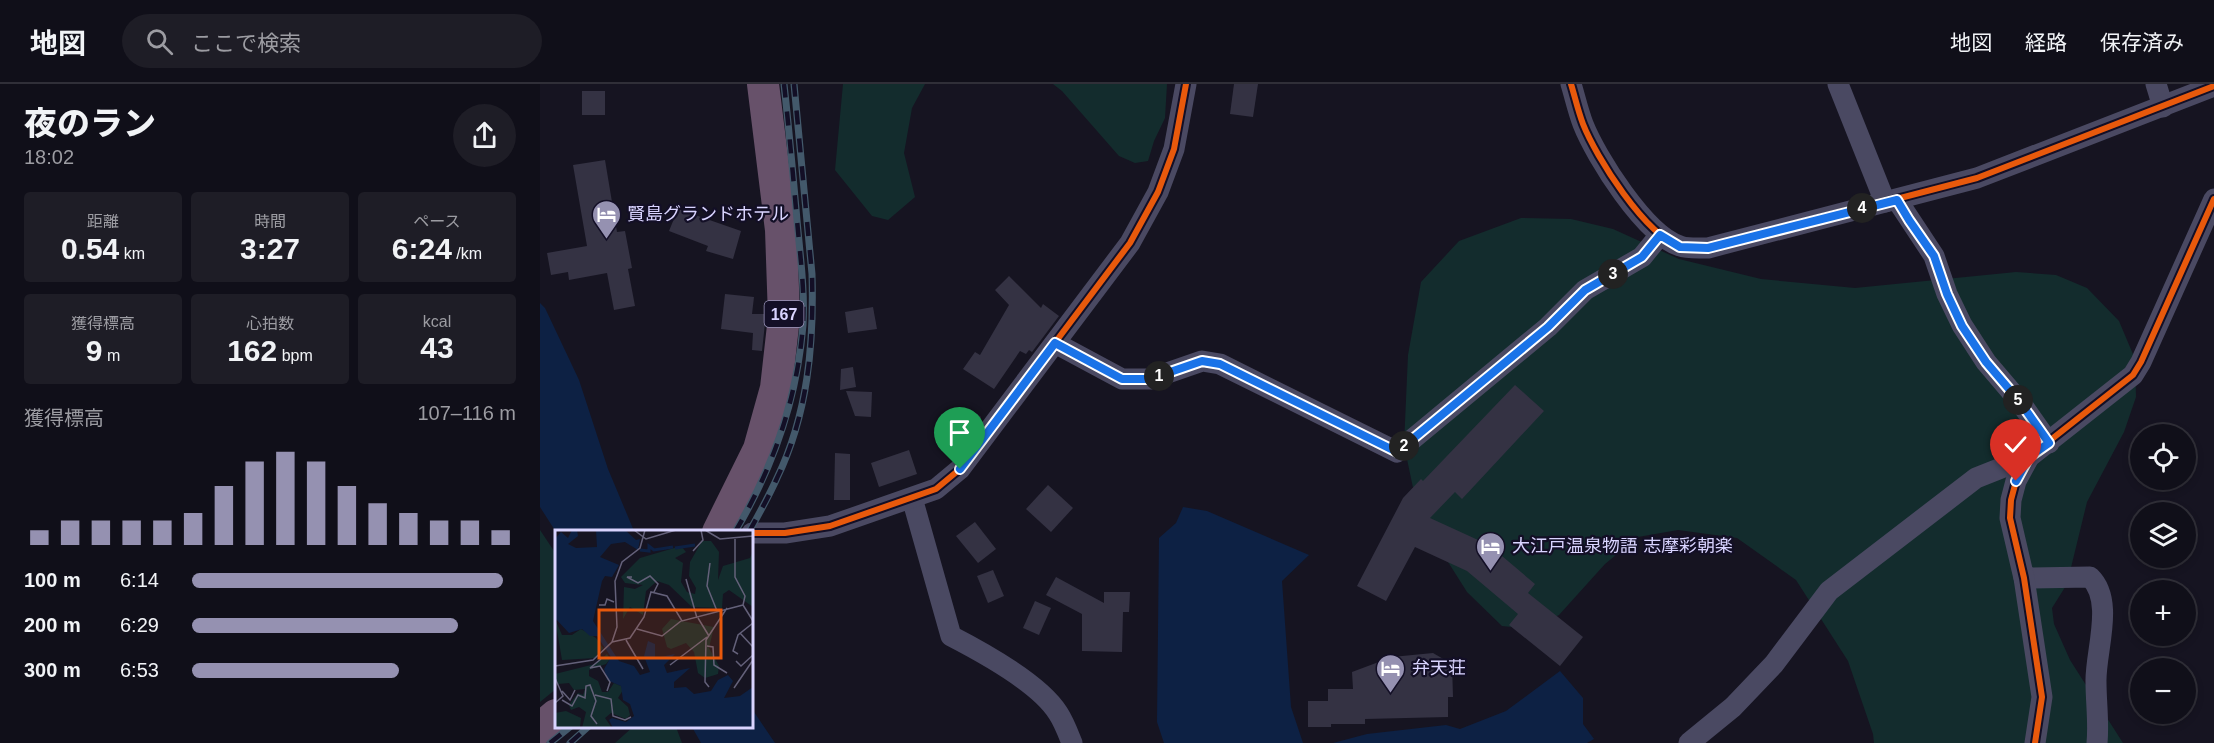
<!DOCTYPE html>
<html lang="ja">
<head>
<meta charset="utf-8">
<style>
	body { margin:0; font-family:Helvetica,"Noto Sans JP",sans-serif; background:#1e1d26; color:#f1f3f6; height:100vh; display:flex; flex-direction:column; font-size:22px; white-space:nowrap }
	* { box-sizing:border-box; margin:0 }
	p { font-size:20px; color:#9c9ca2 }
	.icon { flex:none; width:33px; height:33px; fill:none; stroke:currentColor; stroke-width:2; stroke-linecap:round; stroke-linejoin:round }
	.map { position:relative; flex:1; overflow:hidden }
	.details { display:flex; flex-direction:column; background:#100f19; width:540px }
	.details>* { flex:none }
	.buttons { position:absolute; left:1590px; top:340px; display:grid; gap:12px }
	.buttons a { display:grid; place-items:center; width:66px; height:66px; border-radius:50%; background:#100f19; box-shadow:0 3px 9px #0003,0 0 0 2px #302f38; font-size:30px }
	.pin { position:absolute; display:grid; place-items:center; width:51px; height:51px; color:#fff; margin:-62px -26px; border-radius:50% 50% 50% 0; rotate:-45deg; box-shadow:0 0 6px #0007 }
	.pin .icon { rotate:45deg }
	.km { position:absolute; width:30px; height:30px; margin:-15px; border-radius:50%; background:#222; color:#fff; font-size:16px; line-height:30px; text-align:center }
	.round { display:grid; place-items:center; flex:none; width:63px; height:63px; border-radius:32px; background:#1e1d26 }
	.head { display:flex; align-items:center; justify-content:space-between; height:102px; padding:0 24px }
	h1 { font-size:33px; font-weight:800; line-height:45px }
	.stats { display:grid; grid-template-columns:repeat(3,1fr); gap:9px; height:102px; padding:6px 24px }
	.stats div { display:grid; align-content:center; border-radius:6px; background:#1e1d26; text-align:center }
	.stats b { font-size:30px; font-weight:800 }
	.stats small { font-size:16px; font-weight:400 }
	.stats p { font-size:16px }
	.chart { height:168px; padding:12px 24px }
	.chart p { display:flex; justify-content:space-between }
	.chart svg { width:100%; height:108px; margin-top:6px; stroke:#9591b1; stroke-width:6 }
	ul { padding:0 24px; list-style:none; font-size:20px }
	li { display:grid; grid-template-columns:96px 72px 1fr; align-items:center; height:45px }
	li i { height:15px; border-radius:8px; background:#9591b1 }
	header { display:flex; align-items:center; gap:36px; box-sizing:border-box; height:84px; padding:0 30px; background:#100f19; border-bottom:2px solid #302f38 }
	header strong { font-size:28px }
	nav { display:flex; gap:33px; margin-inline-start:auto; font-size:21px }
	.search { width:420px; height:54px; background:#1e1d26; display:flex; align-items:center; gap:15px; box-sizing:border-box; padding:0 21px; border-radius:33px; color:#9c9ca2; font-size:22px }
	main { display:flex; flex:1; min-height:0 }
	.map>svg:first-child { display:block }
	.green { fill:#132c2d }
	.water { fill:#0d2144 }
	.building { fill:#343243 }
	.lines { fill:none; stroke-linecap:round; stroke-linejoin:round }
	.minor { stroke:#4a4962; stroke-width:21 }
	.highway { stroke:#67516a; stroke-width:32 }
	.rail-casing { stroke:#43596b; stroke-width:7 }
	.rail { stroke:#130f26; stroke-width:4.5; stroke-dasharray:14; stroke-linecap:butt }
	.cycleway-casing { stroke:#130f26; stroke-width:10 }
	.cycleway { stroke:#e8590c; stroke-width:6 }
	.route-casing { stroke:#fff; stroke-width:12 }
	.route { stroke:#1a73e8; stroke-width:8 }
	.labels { text-anchor:middle; dominant-baseline:central; stroke-width:4.5; stroke-linejoin:round; paint-order:stroke }
	.shield { fill:#130f26; stroke:#9e99be; stroke-width:1.5 }
	.shield-label { font-size:16px; font-weight:bold; fill:#d9d4ff }
	.poi-label { font-size:18px; fill:#d9d4ff; stroke:#130f26; text-anchor:start }
	.inset-river { fill:none; stroke:#0d2144; stroke-width:3 }
	.inset-road { fill:none; stroke:#64617a; stroke-width:1.5 }
	.view { fill:#e8590c; fill-opacity:0.15; stroke:#e8590c; stroke-width:3 }
	.inset-edge { fill:none; stroke:#d9d4ff; stroke-width:3 }
</style>
</head>
<body>
<header>
<strong>地図</strong>
<div class="search"><svg class="icon" aria-label="search" viewBox="0 0 24 24"><circle cx="10" cy="10" r="6"/><path d="M15 15l6 6"/></svg>ここで検索</div>
<nav><a>地図</a><a>経路</a><a>保存済み</a></nav>
</header>
<main>
<section class="details">
<div class="head"><div><h1>夜のラン</h1><p>18:02</p></div><a class="round"><svg class="icon" aria-label="share" viewBox="0 0 24 24"><path d="M12 15V3M7 8l5-5 5 5M5 13v7h14v-7"/></svg></a></div>
<div class="stats">
<div><p>距離</p><b>0.54<small> km</small></b></div>
<div><p>時間</p><b>3:27</b></div>
<div><p>ペース</p><b>6:24<small> /km</small></b></div>
</div>
<div class="stats">
<div><p>獲得標高</p><b>9<small> m</small></b></div>
<div><p>心拍数</p><b>162<small> bpm</small></b></div>
<div><p>kcal</p><b>43</b></div>
</div>
<div class="chart"><p><span>獲得標高</span>107–116 m</p>
<svg viewBox="0 0 160 44" preserveAspectRatio="none"><path d="M5 44V38M15 44V34M25 44V34M35 44V34M45 44V34M55 44V31M65 44V20M75 44V10M85 44V6M95 44V10M105 44V20M115 44V27M125 44V31M135 44V34M145 44V34M155 44V38"/></svg>
</div>
<ul>
<li><b>100 m</b>6:14<i style="width:96%"></i></li>
<li><b>200 m</b>6:29<i style="width:82%"></i></li>
<li><b>300 m</b>6:53<i style="width:64%"></i></li>
</ul>
</section>
<div class="map">
<svg width="1674" height="659" viewBox="0 0 1674 659">
	<rect width="100%" height="100%" fill="#161421"/>
	<g class="green">
		<polygon points="303,0 385,0 372,24 364,69 375,113 348,136 332,132 295,86"/>
		<polygon points="513,0 627,0 625,34 614,57 608,77 595,79 579,72 522,7"/>
		<polygon points="981,134 1031,135 1073,145 1139,175 1221,195 1315,204 1476,188 1516,191 1547,204 1579,237 1595,275 1596,313 1584,348 1547,418 1527,500 1512,524 1514,540 1530,576 1583,659 1334,659 1333,650 1308,577 1256,496 1197,454 1138,446 1098,453 1065,480 1019,531 990,545 962,542 927,508 879,432 864,361 868,271 881,198 919,157"/>
		<polygon points="0,446 16,470 16,605 0,618"/>
		<polygon points="94,642 136,643 142,659 75,659"/>
	</g>
	<g class="water">
		<polygon points="0,219 5,224 39,296 68,385 94,447 16,448 0,423"/>
		<polygon points="643,423 667,427 769,471 742,497 751,623 763,659 624,659 617,638 619,454 636,439"/>
		<polygon points="1020,587 1043,614 1043,640 1054,655 1047,659 793,659 827,650 906,641 920,645 966,627"/>
		<polygon points="212,625 235,659 161,659 152,643 212,642"/>
	</g>
	<g class="building">
		<polygon points="694,0 718,0 713,33 690,30"/>
		<rect x="42" y="7" width="23" height="24"/>
		<polygon points="65,76 77,148 85,147 92,184 88,185 95,222 74,226 67,189 29,196 28,188 11,191 7,169 47,162 33,81"/>
		<polygon points="138,125 201,147 193,175 166,167 168,162 129,147"/>
		<polygon points="469,192 501,224 503,220 519,232 492,268 489,266 486,270 480,267 454,305 423,285 435,268 440,271 469,221 455,206"/>
		<polygon points="185,210 214,213 212,230 226,230 222,267 212,266 213,249 181,245"/>
		<polygon points="333,223 337,245 308,249 305,228"/>
		<polygon points="313,283 316,303 300,306 301,285"/>
		<polygon points="975,301 1004,327 922,415 915,408 890,434 949,461 995,500 988,509 1043,553 1020,582 969,541 978,530 927,487 875,463 846,517 817,502 863,414 881,395 883,397"/>
		<polygon points="306,307 332,308 331,333 315,332"/>
		<polygon points="430,325 441,333 431,348 419,340"/>
		<polygon points="369,366 377,390 339,403 331,379"/>
		<polygon points="295,369 310,370 310,416 294,416"/>
		<polygon points="508,401 533,424 511,448 486,425"/>
		<polygon points="435,438 456,465 438,479 416,452"/>
		<polygon points="453,486 464,512 448,519 437,492"/>
		<polygon points="516,493 564,519 564,508 590,508 589,528 583,528 582,568 542,567 542,530 506,511"/>
		<polygon points="495,517 511,524 499,551 483,544"/>
		<polygon points="893,569 912,580 913,613 908,613 908,633 825,635 825,640 791,640 791,643 768,643 768,617 788,617 788,605 813,605 812,588 852,573"/>
	</g>
	<g class="lines">
		<g class="minor">
			<path d="M1031 0C1035 13 1038 27 1043 40 1056 73 1105 151 1140 162 1148 165 1159 164 1168 164L1437 94 1674 2"/>
			<polyline points="1298,0 1345,118"/>
			<polyline points="1616,0 1623,23"/>
			<polyline points="1357,116 1394,172 1407,210 1422,241 1446,278 1480,318 1509,359"/>
			<polyline points="515,259 582,295 610,295 662,277 680,280 857,368 1008,243 1045,206 1102,173 1120,151"/>
			<path d="M372 414 411 552C442 568 500 600 518 629 524 638 528 649 532 659"/>
			<polyline points="212,449 245,449 290,442 396,405 420,385 590,159 618,108 634,65 646,0"/>
			<path d="M1484 494 1550 493C1575 517 1555 568 1556 598 1556 618 1559 639 1557 659"/>
			<polyline points="1149,659 1193,623 1234,580 1289,507 1436,394 1489,373"/>
			<polyline points="1495,659 1502,613 1484,494 1470,434 1471,416 1476,397 1489,373 1593,291 1601,278 1674,115"/>
		</g>
		<g class="highway">
			<polyline points="178,448 219,365 236,304 244,233 241,146 223,0"/>
			<polyline points="0,644 16,631"/>
		</g>
		<defs>
			<g id="rail">
				<path d="M195 448C233 384 257 316 263 241 265 206 260 171 257 136 253 91 249 45 244 0"/>
				<path d="M209 448C219 430 229 412 237 394 268 330 274 260 272 190L254 0"/>
				<polyline points="10,659 31,642"/>
				<polyline points="30,659 49,642"/>
			</g>
		</defs>
		<use href="#rail" class="rail-casing"/>
		<use href="#rail" class="rail"/>
		<defs>
			<g id="cycleway">
				<path d="M1031 0C1035 13 1038 27 1043 40 1056 73 1105 151 1140 162 1148 165 1159 164 1168 164L1437 94 1674 2"/>
				<polyline points="212,449 245,449 290,442 396,405 420,385 590,159 618,108 634,65 646,0"/>
				<polyline points="1495,659 1502,613 1484,494 1470,434 1471,416 1476,397 1489,373 1593,291 1601,278 1674,115"/>
			</g>
		</defs>
		<use href="#cycleway" class="cycleway-casing"/>
		<use href="#cycleway" class="cycleway"/>
	</g>
	<g class="lines">
		<defs>
			<polyline id="route" points="420,385 515,259 582,295 610,295 662,277 680,280 857,368 1008,243 1045,206 1102,173 1120,151 1140,163 1168,164 1357,116 1369,136 1394,172 1407,210 1422,242 1446,278 1480,318 1509,359 1489,373 1476,397"/>
		</defs>
		<use href="#route" class="route-casing"/>
		<use href="#route" class="route"/>
	</g>
	<defs>
		<symbol id="hotel-pin" viewBox="-11 -11 22 30"><path d="M0 17L-7.5 6A9.5 9.5 0 1 1 7.5 6Z" fill="#9591b1" stroke="#130f26"/><path d="M-6-4.5h1.5V1H6V5H4.5V3h-9V5H-6ZM-4 0a1.8 1.8 0 1 1 3.6 0ZM.5 0V-2.5h3Q6-2.5 6 0Z" fill="#fff"/></symbol>
	</defs>
	<g fill-rule="evenodd">
		<use href="#hotel-pin" x="50" y="114" width="33" height="45"/>
		<use href="#hotel-pin" x="934" y="446" width="33" height="45"/>
		<use href="#hotel-pin" x="834" y="568" width="33" height="45"/>
	</g>
	<g class="labels">
		<rect class="shield" x="224.5" y="217" width="39" height="26" rx="4.5"/>
		<g class="shield-label">
			<text x="244" y="230">167</text>
		</g>
		<g class="poi-label">
			<text x="87" y="130">賢島グランドホテル</text>
			<text x="972" y="462">大江戸温泉物語 志摩彩朝楽</text>
			<text x="872" y="584">弁天荘</text>
		</g>
	</g>
	<g transform="translate(15 446)">
		<rect width="198" height="198" fill="#161421"/>
		<path d="M147 11H156L164 22 163 50 168 36 195 28 198 21V77L174 60 168 64 167 78 137 77 114 55 102 51 91 61 88 85 75 77 68 89 69 57 80 59 88 55 70 53 66 47 85 28 126 16 131 22 120 28 128 33 126 52 132 62 140 64 141 58 134 46 135 32ZM0 89 7 105H17L26 99 41 108 48 118 40 128 7 130ZM116 89 159 97 154 118 164 136 163 144 150 148 143 143 139 122 131 113 116 119 112 117 107 99ZM52 124 55 129 51 134 34 140V146L43 151 47 162H53L59 153 66 156 68 160 63 168 73 177 75 185 71 189 56 183 50 188 57 198H27L31 182 24 177 16 180 14 175 23 163 28 165 30 159 19 160 14 153 3 154 0 144 40 134ZM11 181 26 188 25 197 0 198V183Z" fill="#132c2d"/>
		<path d="M17 0H22L23 6 13 14 21 18 42 17 41 0H70L81 10 85 9 83 20 70 12 56 14 45 27 64 35 57 47 50 46 47 51 38 91 64 131 79 136 85 145 95 142 89 126 93 111 100 114V128L120 124 109 135 112 143 135 138 119 152V158L131 157 139 164 156 161 163 150 173 145 178 151 169 168 185 166 198 157V198H58L54 190 57 188 71 192 79 186 75 174 68 170 66 156 52 150 49 139 56 127 42 106H35L27 99 14 103 0 88V9L6 2 13 8Z" fill="#0d2144"/>
		<path class="inset-river" d="M120 18 140 15M85 20 94 21V16L99 20 118 17"/>
		<path class="inset-road" d="M79 0 91 9 121 0M150 0 165 9 198 6M180 9V47L190 66 188 75 198 91M138 21 148 10 146 0M155 33 152 56 162 81M77 47H72L83 53 95 46 103 54 99 62M131 49 142 88M44 75H50L52 69 59 72M143 88 154 106M82 99 107 106 126 91M185 103 198 117M71 110 88 139M57 112 75 108 89 87 96 62 112 66 127 91 188 75M152 116 158 117 159 135 172 143M183 124 178 121 183 105 198 93M46 129 35 138 45 136 55 152 52 161M181 131 186 136 198 125M115 135 152 107M0 136 38 130 57 112 62 97 60 51 67 32 85 18 90 0M0 148 8 166 0 173M154 157 150 152 151 110 172 78M179 158 198 130M7 161 15 170 20 160M40 165 56 169 58 186 70 190 76 187M7 170 17 176 23 165 30 168 31 156 35 155 41 171 36 186 42 194"/>
		<path class="view" d="M44 80H166V128H44Z"/>
		<rect width="198" height="198" class="inset-edge"/>
	</g>
</svg>
<div class="buttons">
<a><svg class="icon" aria-label="locate" viewBox="0 0 24 24"><circle cx="12" cy="12" r="6"/><path d="M12 2v4M12 18v4M2 12h4M18 12h4"/></svg></a>
<a><svg class="icon" aria-label="layers" viewBox="0 0 24 24"><path d="M12 4l9 5-9 5-9-5zM3 14l9 5 9-5"/></svg></a>
<a>+</a>
<a>−</a>
</div>
<div class="pin" style="left:420px;top:385px;background:#1e9e55"><svg class="icon" aria-label="arrive" viewBox="0 0 24 24"><path d="M6 21V4h12l-3 4 3 4H6"/></svg></div>
<div class="pin" style="left:1476px;top:397px;background:#d93025"><svg class="icon" aria-label="check" viewBox="0 0 24 24"><path d="M5 12l5 5 9-10"/></svg></div>
<b class="km" style="left:619px;top:292px">1</b>
<b class="km" style="left:864px;top:362px">2</b>
<b class="km" style="left:1073px;top:190px">3</b>
<b class="km" style="left:1322px;top:124px">4</b>
<b class="km" style="left:1478px;top:316px">5</b>
</div>
</main>
</body>
</html>
